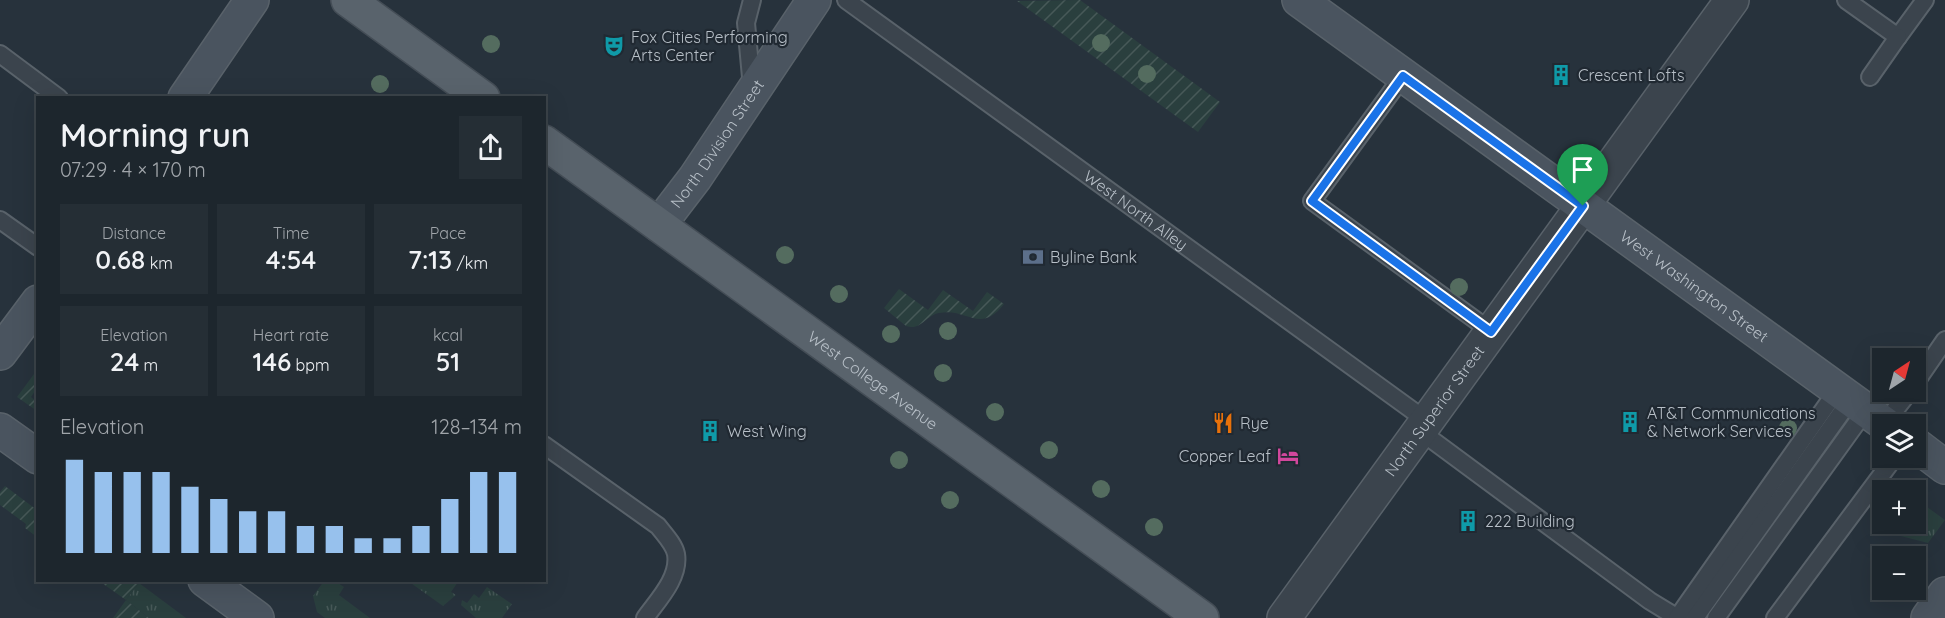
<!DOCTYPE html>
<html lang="en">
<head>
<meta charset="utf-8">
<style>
	body { margin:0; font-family:Quicksand,sans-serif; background:#252e35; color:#f1f3f6; height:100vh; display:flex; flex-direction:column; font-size:22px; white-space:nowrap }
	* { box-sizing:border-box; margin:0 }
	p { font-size:20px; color:#a0a5aa }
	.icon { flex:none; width:33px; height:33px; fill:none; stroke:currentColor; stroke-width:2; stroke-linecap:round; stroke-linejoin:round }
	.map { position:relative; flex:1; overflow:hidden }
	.sheet { position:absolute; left:36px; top:96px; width:510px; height:486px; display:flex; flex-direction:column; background:#1d262d; border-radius:0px; box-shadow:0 6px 24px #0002,0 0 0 2px #3b4349 }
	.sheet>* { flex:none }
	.needle { width:39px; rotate:36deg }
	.tools { position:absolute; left:1872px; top:348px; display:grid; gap:12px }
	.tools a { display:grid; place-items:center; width:54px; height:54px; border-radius:0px; background:#1d262d; box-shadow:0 6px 24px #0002,0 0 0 2px #3b4349; font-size:30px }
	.pin { position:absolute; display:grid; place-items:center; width:51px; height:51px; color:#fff; margin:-62px -26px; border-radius:50% 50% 50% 0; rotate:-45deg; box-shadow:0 0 6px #0007 }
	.pin .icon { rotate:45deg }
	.round { display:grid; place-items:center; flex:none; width:63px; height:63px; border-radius:0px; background:#252e35 }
	.overview { display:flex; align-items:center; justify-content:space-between; height:102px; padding:0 24px }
	h1 { font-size:33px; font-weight:600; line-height:45px }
	.metrics { display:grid; grid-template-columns:repeat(3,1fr); gap:9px; height:102px; padding:6px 24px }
	.metrics div { display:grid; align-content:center; border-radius:0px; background:#252e35; text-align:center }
	.metrics b { font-size:26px; font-weight:600 }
	.metrics small { font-size:16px; font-weight:400 }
	.metrics p { font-size:16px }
	.chart { height:168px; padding:12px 24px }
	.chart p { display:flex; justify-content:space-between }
	.chart svg { width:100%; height:108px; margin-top:6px; stroke:#97c1ed; stroke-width:6 }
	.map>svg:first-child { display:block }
	.grass { fill:url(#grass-tufts) }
	.garden { fill:url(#garden-furrows) }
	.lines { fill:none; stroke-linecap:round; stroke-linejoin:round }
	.lane-casing { stroke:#59626a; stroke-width:20 }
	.street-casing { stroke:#59626a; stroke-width:36 }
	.secondary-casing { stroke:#59626a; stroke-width:36 }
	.primary-casing { stroke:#444d56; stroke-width:36 }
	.lane { stroke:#3b444d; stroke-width:16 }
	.street { stroke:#3b444d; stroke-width:33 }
	.secondary { stroke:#4a545f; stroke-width:33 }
	.primary { stroke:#59636c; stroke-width:33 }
	.tree { fill:#546c5f }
	.route-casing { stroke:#fff; stroke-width:12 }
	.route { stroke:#1a73e8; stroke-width:8 }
	.labels { text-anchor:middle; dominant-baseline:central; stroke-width:4.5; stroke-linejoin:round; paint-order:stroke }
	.poi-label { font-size:16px; fill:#b7bfc7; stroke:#202932; text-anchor:start }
	.street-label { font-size:16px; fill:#b7bfc7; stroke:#202932 }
</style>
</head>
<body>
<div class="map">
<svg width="1945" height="618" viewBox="0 0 1945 618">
	<defs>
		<pattern id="grass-tufts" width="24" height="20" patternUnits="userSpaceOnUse" patternTransform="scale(1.5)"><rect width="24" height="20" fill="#2a3f3e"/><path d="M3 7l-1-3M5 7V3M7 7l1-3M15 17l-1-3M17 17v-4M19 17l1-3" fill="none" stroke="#475958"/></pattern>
		<pattern id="garden-furrows" width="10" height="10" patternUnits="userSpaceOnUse" patternTransform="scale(1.5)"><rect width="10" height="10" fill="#2a3f3e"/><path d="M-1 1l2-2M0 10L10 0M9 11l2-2" fill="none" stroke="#475958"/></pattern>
	</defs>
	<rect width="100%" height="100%" fill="#27323c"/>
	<g class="grass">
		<polygon points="1916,499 1945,520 1928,543 1889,533 1892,524 1916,524"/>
		<polygon points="324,581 335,581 344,587 339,595 370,618 325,618 317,612 313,596"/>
		<polygon points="408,581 456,581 458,582 451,592 456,595 443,606"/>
		<polygon points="139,583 186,618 149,618 126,600"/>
		<polygon points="487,587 512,604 502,618 476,618 461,605 462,600 467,603 474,594 479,598"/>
	</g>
	<g class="garden">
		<polygon points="1080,0 1220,102 1198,132 1017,1"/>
		<path d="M899 289 928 310 943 290 973 311 987 292 1004 304C980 335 967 307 939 313 925 316 921 331 906 326L884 308Z"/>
		<polygon points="37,370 37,388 31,397 37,402 37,411 17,397"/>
		<polygon points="5,486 37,510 37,537 25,528 26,524 0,505 0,492"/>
		<polygon points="99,581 135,581 139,583 126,600 149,618 113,618 126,600"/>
	</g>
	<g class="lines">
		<defs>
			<g id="lane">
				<polyline points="752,0 746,23 752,88"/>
				<path id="s1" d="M846 0 1427 421"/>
				<polyline points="1846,0 1898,37 1925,0"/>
				<polyline points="0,54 59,98"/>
				<polyline points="1403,76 1312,201 1492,332"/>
				<polyline points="1870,77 1898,37"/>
				<polyline points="0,220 38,247"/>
				<polyline points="1916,382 1945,340"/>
				<polyline points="1884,424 1909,392"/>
				<polyline points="1420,431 1650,601 1678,618"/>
				<path d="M544 445 658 526C664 534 674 544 676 554 680 578 657 601 645 618"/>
				<polyline points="1677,618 1838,389"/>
				<polyline points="1695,618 1851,399"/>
				<polyline points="1716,618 1866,410"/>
				<polyline points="1775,618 1894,458"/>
			</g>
			<g id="street">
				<path id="s2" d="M1284 618 1732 0"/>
			</g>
			<g id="secondary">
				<path id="s3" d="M1299 0 1885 424"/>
				<polyline points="185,98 252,0"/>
				<path id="s4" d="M659 225 695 178 814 0"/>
				<polyline points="0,353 38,302"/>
				<polyline points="0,430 38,457"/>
				<polyline points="1916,445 1945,467"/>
				<polyline points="205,580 257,618"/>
				<polyline points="1928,618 1945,594"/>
			</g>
			<g id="primary">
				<polyline points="348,0 483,98"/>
				<path id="s5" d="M544 142 1202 618"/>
			</g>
		</defs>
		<use href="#lane" class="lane-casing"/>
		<use href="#street" class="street-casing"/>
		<use href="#secondary" class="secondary-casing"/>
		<use href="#primary" class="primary-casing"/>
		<use href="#lane" class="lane"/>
		<use href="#street" class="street"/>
		<use href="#secondary" class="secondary"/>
		<use href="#primary" class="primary"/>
	</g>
	<g class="tree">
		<circle cx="1101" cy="43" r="9"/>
		<circle cx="491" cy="44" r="9"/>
		<circle cx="1147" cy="74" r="9"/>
		<circle cx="380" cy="84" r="9"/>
		<circle cx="785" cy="255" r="9"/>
		<circle cx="1459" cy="287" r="9"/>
		<circle cx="839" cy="294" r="9"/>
		<circle cx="948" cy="331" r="9"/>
		<circle cx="891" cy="334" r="9"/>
		<circle cx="943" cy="373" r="9"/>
		<circle cx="995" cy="412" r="9"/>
		<circle cx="1788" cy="428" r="9"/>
		<circle cx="1049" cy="450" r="9"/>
		<circle cx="899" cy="460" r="9"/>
		<circle cx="1101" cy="489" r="9"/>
		<circle cx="950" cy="500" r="9"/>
		<circle cx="1154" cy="527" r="9"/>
	</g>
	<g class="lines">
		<defs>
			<polygon id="route" points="1403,76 1583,206 1491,332 1312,201"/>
		</defs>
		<use href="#route" class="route-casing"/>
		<use href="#route" class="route"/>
	</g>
	<defs>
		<symbol id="theatre-bare" viewBox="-9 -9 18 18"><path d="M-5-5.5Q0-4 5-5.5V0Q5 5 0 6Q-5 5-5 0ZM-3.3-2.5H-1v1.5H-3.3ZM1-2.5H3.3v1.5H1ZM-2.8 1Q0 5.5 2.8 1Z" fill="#0f9aa8" stroke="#202932" stroke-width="2.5" paint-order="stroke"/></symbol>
		<symbol id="building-bare" viewBox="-9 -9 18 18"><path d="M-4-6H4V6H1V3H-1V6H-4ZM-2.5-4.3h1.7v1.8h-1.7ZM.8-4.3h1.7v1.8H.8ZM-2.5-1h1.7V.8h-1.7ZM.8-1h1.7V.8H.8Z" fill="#0f9aa8" stroke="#202932" stroke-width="2.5" paint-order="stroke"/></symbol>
		<symbol id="bank-bare" viewBox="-9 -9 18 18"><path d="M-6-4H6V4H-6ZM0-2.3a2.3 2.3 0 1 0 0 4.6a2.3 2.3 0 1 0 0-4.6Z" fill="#5c6f8a" stroke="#202932" stroke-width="2.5" paint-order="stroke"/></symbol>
		<symbol id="restaurant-bare" viewBox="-9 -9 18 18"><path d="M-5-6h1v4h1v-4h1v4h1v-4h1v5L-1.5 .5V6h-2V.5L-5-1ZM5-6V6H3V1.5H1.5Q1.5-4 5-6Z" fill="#e8710a" stroke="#202932" stroke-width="2.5" paint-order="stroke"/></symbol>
		<symbol id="hotel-bare" viewBox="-9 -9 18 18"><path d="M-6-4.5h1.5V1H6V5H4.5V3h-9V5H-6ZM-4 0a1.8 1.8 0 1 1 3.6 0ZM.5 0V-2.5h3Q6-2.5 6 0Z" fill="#d1479c" stroke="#202932" stroke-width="2.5" paint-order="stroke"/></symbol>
	</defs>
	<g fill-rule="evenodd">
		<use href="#theatre-bare" x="599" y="31" width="30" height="30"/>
		<use href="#building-bare" x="1546" y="60" width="30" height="30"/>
		<use href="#bank-bare" x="1018" y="242" width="30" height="30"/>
		<use href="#building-bare" x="1615" y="407" width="30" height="30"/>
		<use href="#restaurant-bare" x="1208" y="408" width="30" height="30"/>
		<use href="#building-bare" x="695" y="416" width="30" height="30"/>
		<use href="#hotel-bare" x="1273" y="441" width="30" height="30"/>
		<use href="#building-bare" x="1453" y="506" width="30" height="30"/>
	</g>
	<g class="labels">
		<g class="poi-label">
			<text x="631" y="37">Fox Cities Performing<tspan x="631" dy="18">Arts Center</tspan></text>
			<text x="1578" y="75">Crescent Lofts</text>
			<text x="1050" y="257">Byline Bank</text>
			<text x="1647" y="413">AT&amp;T Communications<tspan x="1647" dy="18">&amp; Network Services</tspan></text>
			<text x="1240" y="423">Rye</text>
			<text x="727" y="431">West Wing</text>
			<text x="1271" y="456" text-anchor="end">Copper Leaf</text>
			<text x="1485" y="521">222 Building</text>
		</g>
		<g class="street-label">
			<text stroke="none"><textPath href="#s4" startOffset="100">North Division Street</textPath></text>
			<text stroke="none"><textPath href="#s1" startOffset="358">West North Alley</textPath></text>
			<text stroke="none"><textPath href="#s3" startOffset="488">West Washington Street</textPath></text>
			<text stroke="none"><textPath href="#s5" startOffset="406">West College Avenue</textPath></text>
			<text stroke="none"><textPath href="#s2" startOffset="256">North Superior Street</textPath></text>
		</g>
	</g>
</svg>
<div class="tools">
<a><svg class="needle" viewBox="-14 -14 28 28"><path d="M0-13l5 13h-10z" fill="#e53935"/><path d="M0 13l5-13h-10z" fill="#a0a5aa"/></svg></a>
<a><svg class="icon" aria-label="layers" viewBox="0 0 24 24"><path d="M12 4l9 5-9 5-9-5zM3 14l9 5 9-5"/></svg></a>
<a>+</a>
<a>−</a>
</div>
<div class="pin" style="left:1583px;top:206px;background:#1e9e55"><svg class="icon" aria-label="arrive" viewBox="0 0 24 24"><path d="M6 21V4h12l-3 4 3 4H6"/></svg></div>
<section class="sheet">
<div class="overview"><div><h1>Morning run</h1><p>07:29 · 4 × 170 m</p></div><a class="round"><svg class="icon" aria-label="share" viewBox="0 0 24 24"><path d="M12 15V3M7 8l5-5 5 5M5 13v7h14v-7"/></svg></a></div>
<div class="metrics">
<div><p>Distance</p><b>0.68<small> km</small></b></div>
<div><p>Time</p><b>4:54</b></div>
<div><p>Pace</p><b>7:13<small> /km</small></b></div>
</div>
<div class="metrics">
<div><p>Elevation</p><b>24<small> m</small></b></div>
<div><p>Heart rate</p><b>146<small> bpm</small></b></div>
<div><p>kcal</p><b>51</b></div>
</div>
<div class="chart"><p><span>Elevation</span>128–134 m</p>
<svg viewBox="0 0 160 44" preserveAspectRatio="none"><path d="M5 44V6M15 44V11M25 44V11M35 44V11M45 44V17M55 44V22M65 44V27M75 44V27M85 44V33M95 44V33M105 44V38M115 44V38M125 44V33M135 44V22M145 44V11M155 44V11"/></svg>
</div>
</section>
</div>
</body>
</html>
